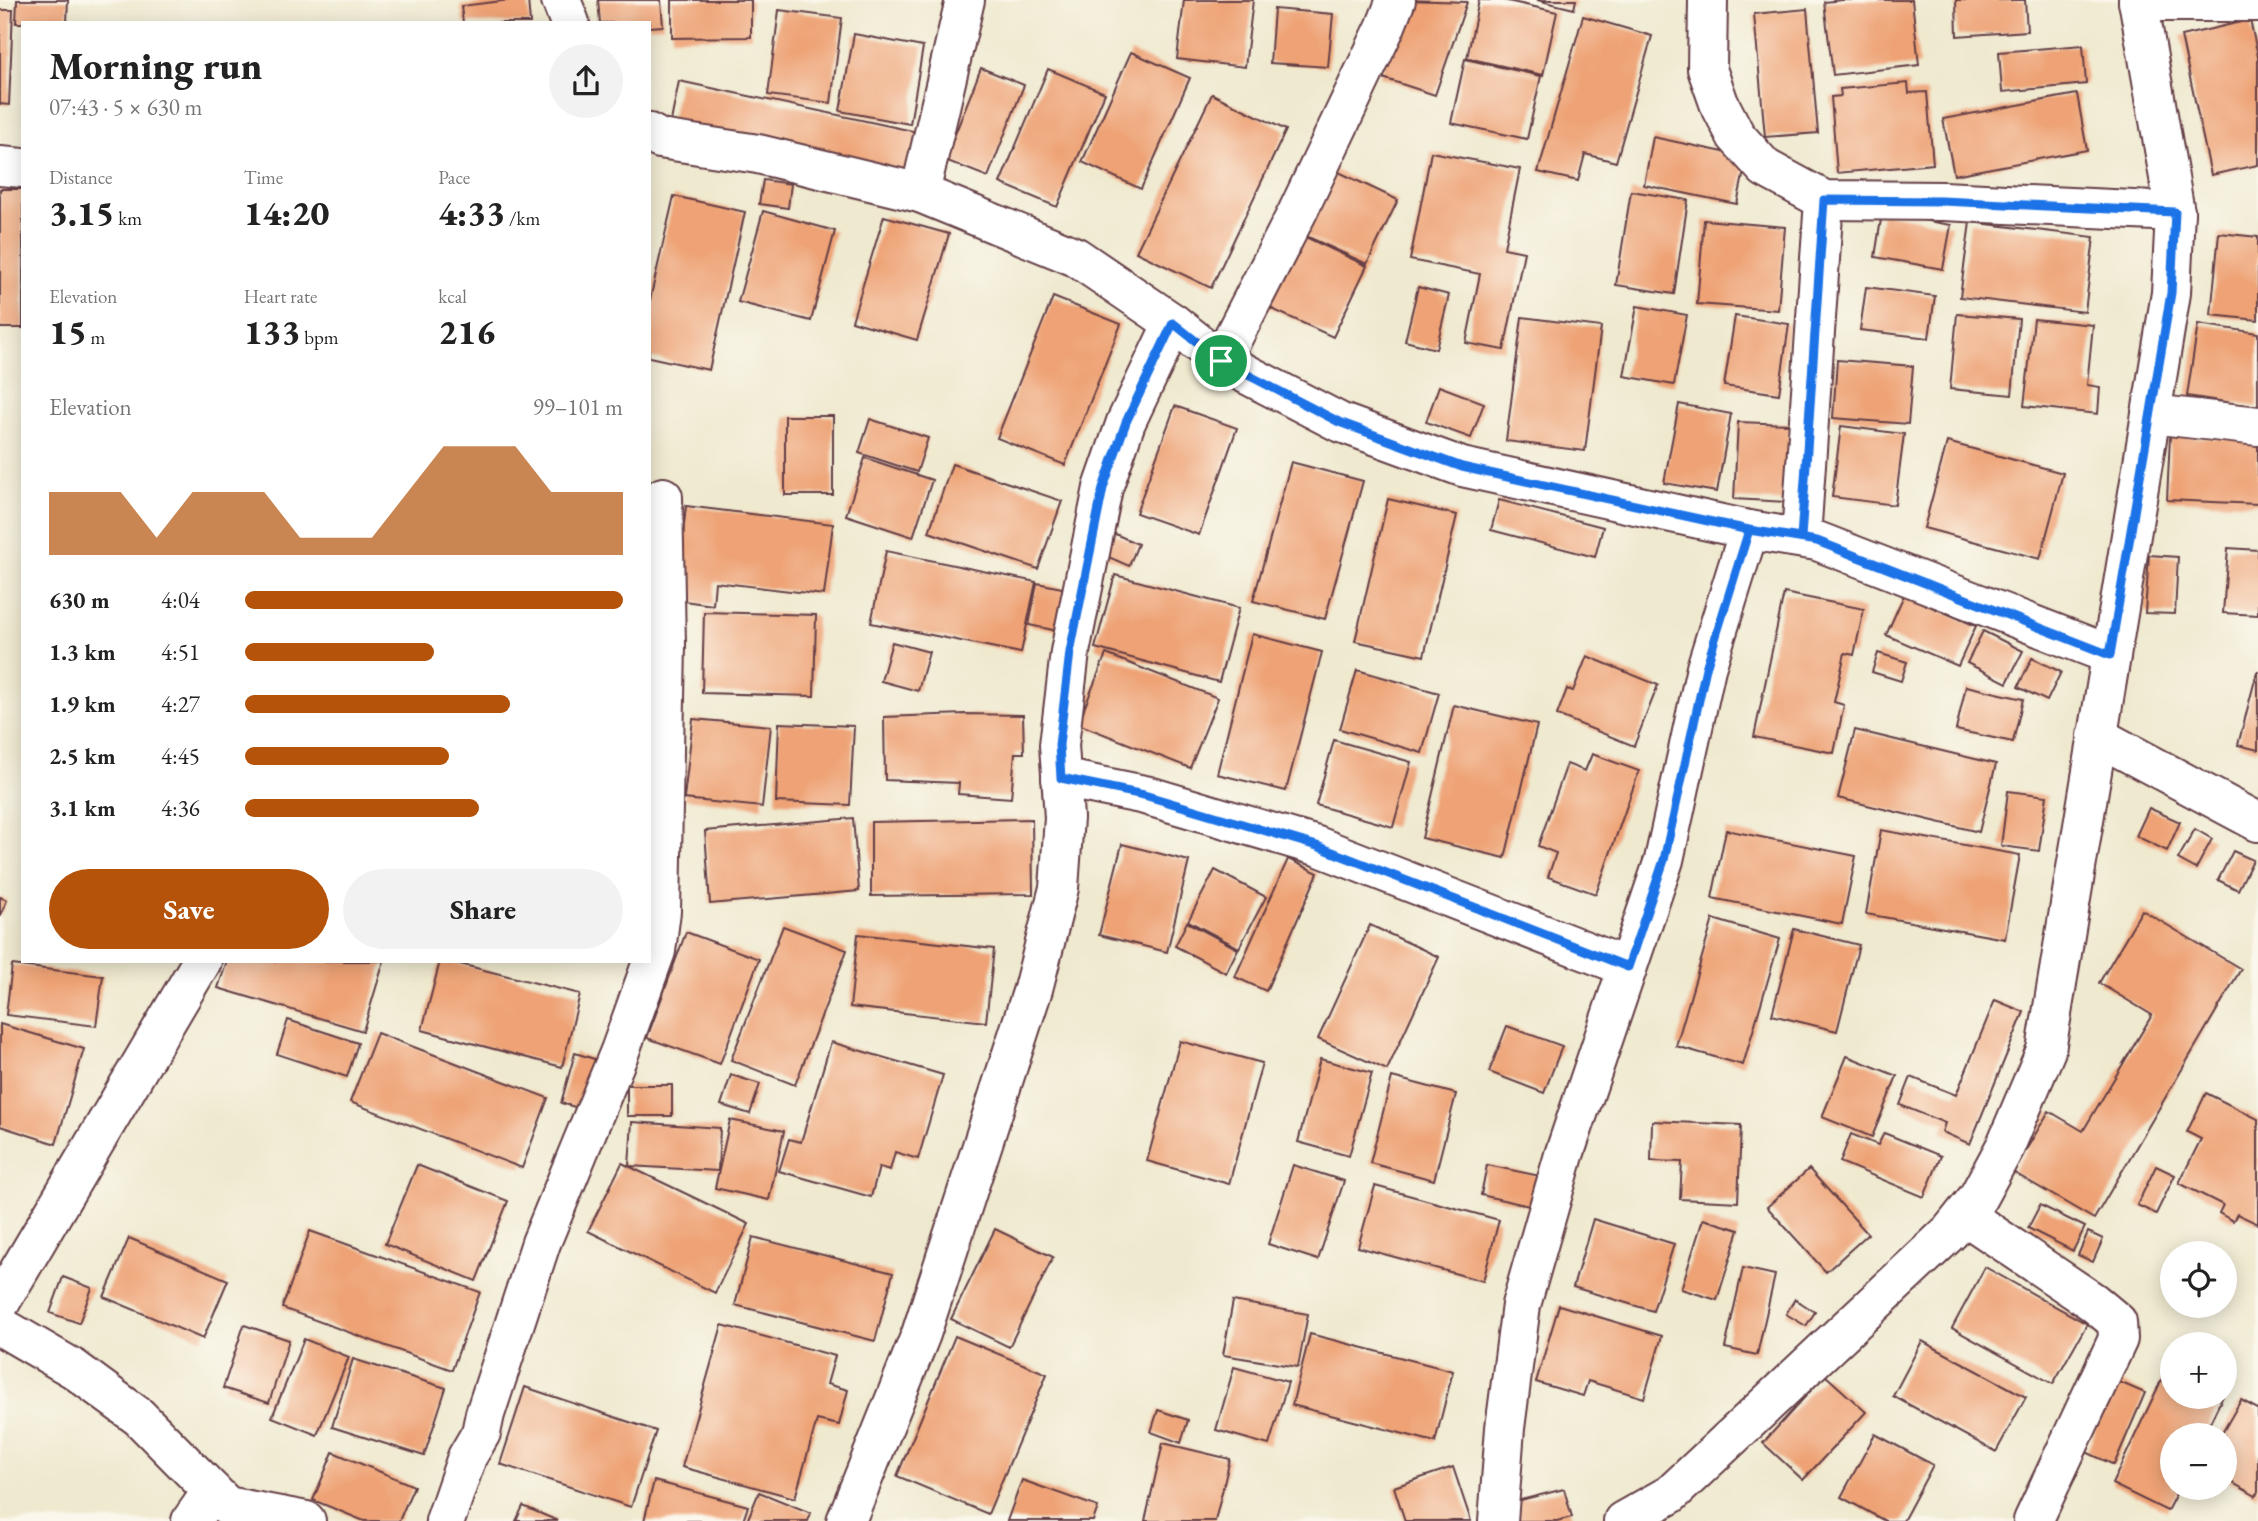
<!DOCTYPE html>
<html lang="en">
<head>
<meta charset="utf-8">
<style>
	body { margin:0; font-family:"EB Garamond",serif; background:#f2f2f2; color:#222; height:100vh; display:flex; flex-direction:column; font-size:26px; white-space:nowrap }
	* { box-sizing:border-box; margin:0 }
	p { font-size:23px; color:#767676 }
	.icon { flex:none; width:38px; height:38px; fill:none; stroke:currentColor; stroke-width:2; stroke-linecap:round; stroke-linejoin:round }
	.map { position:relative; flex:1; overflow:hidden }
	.sheet { position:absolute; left:21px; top:21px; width:630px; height:942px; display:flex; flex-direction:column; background:#fff; border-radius:0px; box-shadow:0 4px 18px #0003 }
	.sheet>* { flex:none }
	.tools { position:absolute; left:2160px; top:1241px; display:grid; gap:14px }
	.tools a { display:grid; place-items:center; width:77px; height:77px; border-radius:50%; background:#fff; box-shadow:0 4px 18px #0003; font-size:35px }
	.pin { position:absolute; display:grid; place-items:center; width:60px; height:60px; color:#fff; margin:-30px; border:4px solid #fff; border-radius:50%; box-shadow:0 2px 7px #0007 }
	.round { display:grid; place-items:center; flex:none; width:74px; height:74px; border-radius:37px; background:#f2f2f2 }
	.head { display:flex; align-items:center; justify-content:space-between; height:119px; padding:0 28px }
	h1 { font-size:38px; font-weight:800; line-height:52px }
	.figures { display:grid; grid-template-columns:repeat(3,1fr); gap:10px; height:119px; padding:7px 28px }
	.figures div { display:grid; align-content:center }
	.figures b { font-size:35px; font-weight:800 }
	.figures small { font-size:19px; font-weight:400 }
	.figures p { font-size:19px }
	.chart { height:196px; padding:14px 28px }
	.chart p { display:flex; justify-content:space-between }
	.chart svg { width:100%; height:126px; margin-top:7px; fill:#b45309; opacity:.7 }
	.action { display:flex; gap:14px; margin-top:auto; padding:14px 28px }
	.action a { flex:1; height:80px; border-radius:42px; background:#b45309; color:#fff; font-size:28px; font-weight:800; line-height:80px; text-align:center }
	.action a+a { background:#f2f2f2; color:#222 }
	ul { padding:0 28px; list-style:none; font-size:23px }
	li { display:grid; grid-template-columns:112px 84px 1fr; align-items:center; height:52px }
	li i { height:18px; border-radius:9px; background:#b45309 }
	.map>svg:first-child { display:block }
	.building { fill:#eea275 }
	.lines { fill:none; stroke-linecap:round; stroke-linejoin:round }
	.minor-casing { stroke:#633d44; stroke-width:42 }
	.minor { stroke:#fff; stroke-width:38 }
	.route-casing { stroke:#fff; stroke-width:14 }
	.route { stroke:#1a73e8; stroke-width:9 }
</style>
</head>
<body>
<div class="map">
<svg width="2258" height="1521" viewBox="0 0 2258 1521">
	<rect width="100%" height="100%" fill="#fbf7ec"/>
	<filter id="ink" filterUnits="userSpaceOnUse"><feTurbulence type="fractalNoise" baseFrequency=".0143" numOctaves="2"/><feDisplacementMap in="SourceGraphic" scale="14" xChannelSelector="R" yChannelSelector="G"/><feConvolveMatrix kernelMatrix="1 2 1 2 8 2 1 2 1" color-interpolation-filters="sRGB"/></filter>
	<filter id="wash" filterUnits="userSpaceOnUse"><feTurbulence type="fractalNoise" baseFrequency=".00686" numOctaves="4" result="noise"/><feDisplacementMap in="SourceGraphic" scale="28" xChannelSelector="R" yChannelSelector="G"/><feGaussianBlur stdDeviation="1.57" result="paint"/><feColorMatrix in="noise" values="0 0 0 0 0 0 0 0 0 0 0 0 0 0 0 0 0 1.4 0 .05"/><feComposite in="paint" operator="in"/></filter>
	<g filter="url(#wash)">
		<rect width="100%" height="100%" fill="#efe9cf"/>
		<g id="blocks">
			<g class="building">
				<polygon points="17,0 68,0 67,23 16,23"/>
				<polygon points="510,0 528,0 530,23 463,23 461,6"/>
				<polygon points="598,0 661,0 663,26 649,27 649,23 600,23"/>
				<polygon points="672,0 751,0 751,37 672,38"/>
				<polygon points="1184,0 1253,0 1245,67 1177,59"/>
				<polygon points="1405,0 1467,2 1435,95 1380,77"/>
				<polygon points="1479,0 1503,0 1557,12 1543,75 1467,58"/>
				<polygon points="1537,0 1576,0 1574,9"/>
				<polygon points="1843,0 1912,0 1919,65 1833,75 1824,2"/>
				<polygon points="1956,0 2025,0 2027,31 1957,36"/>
				<polygon points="1274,9 1333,14 1328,67 1270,63"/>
				<polygon points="1807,9 1818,133 1765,137 1754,14"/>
				<polygon points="0,10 13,10 9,105 0,104"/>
				<polygon points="779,10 842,18 831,103 768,95"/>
				<polygon points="1583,16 1652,36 1616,162 1585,154 1578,181 1538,172"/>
				<polygon points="2250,20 2258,56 2258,165 2211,175 2181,36"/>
				<polygon points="854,34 923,47 910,124 840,111"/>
				<polygon points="2083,45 2086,84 2002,92 1999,52"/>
				<polygon points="1131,52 1190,78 1141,189 1082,162"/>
				<polygon points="1465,59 1541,76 1527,139 1451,123"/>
				<polygon points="981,68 1024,85 988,177 945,160"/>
				<polygon points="1048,69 1105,93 1057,207 1000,183"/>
				<polygon points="679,81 922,133 914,173 671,121"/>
				<polygon points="1908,83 1909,93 1927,92 1933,164 1837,173 1831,97 1841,96 1840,89"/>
				<polygon points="1212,94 1286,130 1211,288 1136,252"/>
				<polygon points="2077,94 2087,150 1954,175 1943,119"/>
				<polygon points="1653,137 1747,157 1737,204 1644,185"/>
				<polygon points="1431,152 1520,169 1504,248 1524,252 1504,350 1466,343 1480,274 1410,260"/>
				<polygon points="1326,166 1398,200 1367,264 1295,231"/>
				<polygon points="763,180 791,184 788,208 759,204"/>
				<rect x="0" y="189" width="23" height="139"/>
				<polygon points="1631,191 1688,200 1674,294 1616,285"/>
				<polygon points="674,196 745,212 709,370 649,357 649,304"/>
				<polygon points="763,211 835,231 811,321 738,302"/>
				<polygon points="1882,213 1951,225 1943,269 1875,257"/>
				<polygon points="884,216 949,234 917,340 852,321"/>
				<polygon points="1704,220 1785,227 1778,310 1697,304"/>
				<polygon points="1970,222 2094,237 2085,312 1960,297"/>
				<polygon points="1295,232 1367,266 1333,337 1261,304"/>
				<polygon points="2219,233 2258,237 2258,320 2211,315"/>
				<polygon points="1418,287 1449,295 1436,349 1405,341"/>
				<polygon points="1866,287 1935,296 1929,338 1860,330"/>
				<polygon points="1053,297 1121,324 1065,465 997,438"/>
				<polygon points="1637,306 1687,315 1674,385 1624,376"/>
				<polygon points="1957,314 2019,319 2012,395 1950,389"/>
				<polygon points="1735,316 1789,324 1779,394 1724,386"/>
				<polygon points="1522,317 1601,327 1585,451 1506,441"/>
				<polygon points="2034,319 2093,325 2087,385 2100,387 2098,414 2024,406"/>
				<polygon points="2198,324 2258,333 2258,407 2187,396"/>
				<polygon points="1837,360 1913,366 1908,424 1833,418"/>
				<polygon points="1439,386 1484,403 1471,438 1426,422"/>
				<polygon points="1679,404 1731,414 1717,492 1664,483"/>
				<polygon points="1175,406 1237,428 1199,535 1136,513"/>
				<rect x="785" y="416" width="48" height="79"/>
				<polygon points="870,419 928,438 917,472 859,453"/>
				<polygon points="1738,422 1790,424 1786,502 1734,499"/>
				<polygon points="1841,426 1904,434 1895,505 1832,497"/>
				<polygon points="2170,436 2258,440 2258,504 2167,500"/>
				<polygon points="1947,442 2063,473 2040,559 1924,528"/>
				<polygon points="865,458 932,480 913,537 846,515"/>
				<polygon points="1291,462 1363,481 1325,619 1253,601"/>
				<polygon points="952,464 1062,501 1038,569 929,532"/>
				<polygon points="1388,499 1457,515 1424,656 1355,641"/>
				<polygon points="1499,500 1603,527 1595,557 1491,530"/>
				<polygon points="686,506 833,524 824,595 715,582 713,605 676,600"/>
				<polygon points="1113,533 1138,544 1129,566 1104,555"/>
				<polygon points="2228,548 2258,550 2258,615 2223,613"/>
				<polygon points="886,551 1036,582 1021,653 871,623"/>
				<polygon points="2149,555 2178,557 2175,614 2145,613"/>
				<polygon points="1115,575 1239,608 1219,682 1095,648"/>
				<polygon points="1037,583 1067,589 1058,631 1029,625"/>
				<polygon points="1784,593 1864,609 1854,655 1845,653 1834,702 1844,705 1834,753 1754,737"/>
				<polygon points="1904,595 1976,626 1958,666 1886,635"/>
				<polygon points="704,612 816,615 814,696 702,693"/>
				<polygon points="1983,631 2023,651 2007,683 1967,663"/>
				<polygon points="1252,634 1322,652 1286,791 1217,774"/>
				<polygon points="892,642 929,652 918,691 881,681"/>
				<polygon points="1878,653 1907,662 1901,681 1872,672"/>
				<polygon points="1106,654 1218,698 1190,768 1078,724"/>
				<polygon points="1587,656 1658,685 1634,746 1557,715 1567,689 1573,691"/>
				<polygon points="2032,658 2061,672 2047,701 2018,687"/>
				<polygon points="1357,670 1439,693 1422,753 1340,729"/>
				<polygon points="2257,672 2258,672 2258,750 2238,745"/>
				<polygon points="1966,686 2023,699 2013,742 1956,730"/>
				<polygon points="1454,705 1537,725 1505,858 1422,838"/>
				<polygon points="965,714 1023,715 1024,753 1015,753 1011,798 958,794 959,783 885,780 884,717"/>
				<polygon points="693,719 771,726 762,807 684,799"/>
				<polygon points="779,723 854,726 850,805 776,802"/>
				<polygon points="1855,730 1996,764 1979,832 1838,798"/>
				<polygon points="1334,740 1411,762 1393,827 1316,805"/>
				<polygon points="1592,754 1639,771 1596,894 1548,877 1556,853 1538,846 1567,764 1585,771"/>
				<polygon points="2008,791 2047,796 2039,851 2001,846"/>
				<polygon points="2149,808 2180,822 2167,851 2136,836"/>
				<polygon points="853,818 859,891 710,904 705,831"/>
				<polygon points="1032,819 1033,894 871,896 871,822"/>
				<polygon points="2195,829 2212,839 2196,869 2178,859"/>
				<polygon points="1726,830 1856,856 1842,924 1712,898"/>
				<polygon points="1881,830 2020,855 2005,939 1866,914"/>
				<polygon points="1122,844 1189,861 1167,952 1099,935"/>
				<polygon points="2233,851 2253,860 2238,890 2218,880"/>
				<polygon points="1288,859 1318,873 1266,991 1235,977"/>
				<polygon points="1215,870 1266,897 1239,948 1188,921"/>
				<polygon points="0,897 7,900 0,917"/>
				<polygon points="2142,910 2241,969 2094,1219 2013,1172 2049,1111 2083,1131 2152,1015 2099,983"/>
				<polygon points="1713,919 1780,939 1743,1065 1676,1046"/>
				<polygon points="1187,922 1238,949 1226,973 1175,946"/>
				<polygon points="1370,925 1439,957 1387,1070 1318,1039"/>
				<polygon points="783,926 847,950 795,1085 731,1060"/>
				<polygon points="1794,929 1859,945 1837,1031 1772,1015"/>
				<polygon points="686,932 759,959 720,1064 647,1038"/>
				<polygon points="858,934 994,949 986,1022 850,1007"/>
				<polygon points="227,961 384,961 363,1031 218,988"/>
				<polygon points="440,961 448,961 580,994 562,1067 422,1030"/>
				<polygon points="12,965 103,976 96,1026 6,1015"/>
				<polygon points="1995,1000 2024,1012 1970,1144 1942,1132 1945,1123 1900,1105 1911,1077 1956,1095"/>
				<polygon points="288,1020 358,1043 347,1077 277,1054"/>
				<polygon points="0,1024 84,1049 56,1144 0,1126"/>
				<polygon points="1507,1026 1562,1046 1544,1093 1489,1072"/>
				<polygon points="377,1033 548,1098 522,1168 350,1102"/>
				<polygon points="1180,1041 1262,1063 1229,1184 1147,1161"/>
				<polygon points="831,1042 943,1075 918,1159 895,1152 890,1170 879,1167 871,1197 779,1171 789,1139 801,1142"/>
				<polygon points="575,1053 604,1062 589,1111 561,1103"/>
				<polygon points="1847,1056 1897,1076 1872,1137 1822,1117"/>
				<polygon points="1320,1059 1372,1073 1349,1156 1298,1142"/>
				<polygon points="731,1075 760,1084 750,1114 721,1105"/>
				<polygon points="1392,1077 1456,1094 1434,1180 1370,1163"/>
				<rect x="627" y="1085" width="45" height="31"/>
				<polygon points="2206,1093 2258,1119 2258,1224 2237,1214 2233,1221 2219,1213 2223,1205 2179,1183 2201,1139 2187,1132"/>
				<polygon points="730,1120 784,1131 769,1200 715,1188"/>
				<polygon points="1652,1121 1741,1125 1738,1202 1680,1199 1682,1162 1651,1161"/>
				<polygon points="632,1122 720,1128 718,1171 629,1166"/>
				<polygon points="1884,1133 1941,1156 1924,1197 1840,1162 1851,1134 1878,1145"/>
				<polygon points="622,1163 749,1224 715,1293 588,1231"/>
				<polygon points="417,1165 508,1201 476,1281 385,1244"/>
				<polygon points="1293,1165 1344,1181 1318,1260 1268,1244"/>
				<polygon points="1487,1165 1540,1176 1534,1207 1481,1195"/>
				<polygon points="2156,1166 2175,1175 2156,1214 2137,1205"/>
				<polygon points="1809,1169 1868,1234 1826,1272 1767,1207"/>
				<polygon points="1375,1186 1499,1220 1483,1281 1358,1247"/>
				<polygon points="2040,1205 2085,1227 2073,1251 2028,1228"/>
				<polygon points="1593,1219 1674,1244 1653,1311 1573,1287"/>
				<polygon points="1703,1219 1739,1230 1717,1300 1681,1289"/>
				<polygon points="995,1229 1053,1257 1009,1347 951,1319"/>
				<polygon points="310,1231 480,1292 452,1370 282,1308"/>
				<polygon points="2088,1232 2103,1239 2093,1262 2078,1255"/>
				<polygon points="753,1237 893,1273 875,1341 735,1305"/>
				<polygon points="129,1238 228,1280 203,1339 104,1297"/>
				<polygon points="1985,1267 2087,1324 2053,1384 1952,1328"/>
				<polygon points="1743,1268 1775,1275 1757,1355 1725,1348"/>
				<polygon points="63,1277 92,1288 79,1323 50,1313"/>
				<polygon points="1795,1299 1815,1312 1806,1326 1786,1314"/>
				<polygon points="1233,1301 1308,1314 1298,1367 1223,1355"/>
				<polygon points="1559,1305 1662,1336 1644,1398 1588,1381 1583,1396 1536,1382"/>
				<polygon points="244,1325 289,1340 269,1403 223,1388"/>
				<polygon points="722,1325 835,1356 827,1384 848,1390 839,1425 817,1420 795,1498 682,1467"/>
				<polygon points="1310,1334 1453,1371 1435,1442 1292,1405"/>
				<polygon points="955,1336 1047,1374 988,1514 897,1476"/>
				<polygon points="304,1339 349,1357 317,1435 272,1417"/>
				<polygon points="1922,1341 2026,1397 1996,1452 1893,1396"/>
				<polygon points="353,1359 446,1388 424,1456 332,1427"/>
				<polygon points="2169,1364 2172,1366 2172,1396 2223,1396 2204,1435 2172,1435 2172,1488 2179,1488 2167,1511 2112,1484"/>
				<polygon points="1234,1367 1288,1382 1269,1445 1216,1430"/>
				<polygon points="1825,1375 1866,1412 1803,1480 1763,1443"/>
				<polygon points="2117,1381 2145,1393 2114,1465 2086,1452"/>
				<polygon points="525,1387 656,1431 631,1507 500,1464"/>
				<polygon points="2241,1400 2258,1409 2258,1491 2256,1496 2224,1478 2224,1435 2221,1435"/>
				<polygon points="1158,1410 1188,1420 1181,1443 1151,1432"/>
				<polygon points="1875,1434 1933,1465 1903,1521 1885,1521 1841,1497"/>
				<polygon points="1163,1443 1230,1459 1215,1521 1145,1521"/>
				<polygon points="333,1452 414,1486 399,1521 364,1521 313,1500"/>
				<polygon points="1453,1467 1471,1521 1405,1521 1394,1487"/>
				<polygon points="1022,1480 1098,1507 1093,1521 1007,1521"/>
				<polygon points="654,1481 748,1506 743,1521 644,1521"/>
				<polygon points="1564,1489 1572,1517 1557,1521 1514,1521 1509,1503"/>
				<polygon points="759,1492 811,1513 808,1521 747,1521"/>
				<polygon points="523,1506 558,1521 516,1521"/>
			</g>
		</g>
	</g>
	<g filter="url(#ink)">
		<use href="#blocks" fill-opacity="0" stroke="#633d44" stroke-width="2"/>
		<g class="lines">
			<defs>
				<g id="minor">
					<polyline points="561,0 570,23"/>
					<polyline points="1708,0 1707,69 1719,103 1736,136 1765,168 1824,200 1943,201 2175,212"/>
					<polyline points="2138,2 2258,2"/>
					<polyline points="649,133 660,139 758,154 920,193 1076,257 1173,323 1221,361 1339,422 1462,467 1749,530 1817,541 2111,655"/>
					<polyline points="0,166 23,168"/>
					<polyline points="920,193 965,0"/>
					<polyline points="1221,361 1297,213 1385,28 1396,0"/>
					<polyline points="2151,414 2258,426"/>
					<polyline points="1801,538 1824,200"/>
					<polyline points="2097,736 2258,822"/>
					<polyline points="1061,778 1145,795 1317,846 1627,967"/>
					<polyline points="1964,1215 2093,1302 2117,1322 2118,1339 2033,1521"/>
					<polyline points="0,1303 202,961"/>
					<polyline points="0,1326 74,1369 139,1417 227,1506 306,1521"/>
					<polyline points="191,1521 212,1491"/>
					<polyline points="445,1521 467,1457 481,1433 485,1414 541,1243 620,1051 656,951 661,911 666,644 663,497"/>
					<polyline points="846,1521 921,1334 1033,989 1059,888 1064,818 1059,745 1070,652 1103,488 1126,422 1173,323"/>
					<polyline points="1498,1521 1505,1428 1521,1305 1564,1155 1664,860 1706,668 1749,530"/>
					<polyline points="1623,1521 1671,1494 1950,1232 1978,1197 2005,1147 2046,1050 2171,293 2175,212 2138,0"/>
				</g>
			</defs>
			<use href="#minor" class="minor-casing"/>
			<use href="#minor" class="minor"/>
		</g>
	</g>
	<g class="lines" filter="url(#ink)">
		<defs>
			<polyline id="route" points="1221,361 1173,323 1126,422 1103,488 1070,652 1059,745 1061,778 1144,795 1317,846 1628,967 1664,860 1706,668 1749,530 1817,541 2110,655 2171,293 2175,212 1942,201 1824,200 1801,538 1749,530 1462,467 1339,422 1221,361"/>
		</defs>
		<use href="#route" class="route-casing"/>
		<use href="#route" class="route"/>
	</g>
</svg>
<div class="tools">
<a><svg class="icon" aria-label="locate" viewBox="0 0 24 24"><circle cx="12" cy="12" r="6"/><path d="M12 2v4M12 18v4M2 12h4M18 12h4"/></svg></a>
<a>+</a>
<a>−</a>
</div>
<div class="pin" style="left:1221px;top:361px;background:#1e9e55"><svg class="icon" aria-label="arrive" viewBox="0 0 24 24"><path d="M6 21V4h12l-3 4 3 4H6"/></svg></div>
<section class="sheet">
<div class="head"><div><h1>Morning run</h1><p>07:43 · 5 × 630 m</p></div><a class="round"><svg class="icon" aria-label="share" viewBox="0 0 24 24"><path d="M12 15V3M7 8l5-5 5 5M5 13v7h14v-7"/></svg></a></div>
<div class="figures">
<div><p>Distance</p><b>3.15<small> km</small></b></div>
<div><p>Time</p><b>14:20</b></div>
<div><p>Pace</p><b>4:33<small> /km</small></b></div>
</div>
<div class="figures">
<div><p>Elevation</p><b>15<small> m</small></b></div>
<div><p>Heart rate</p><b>133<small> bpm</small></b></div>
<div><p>kcal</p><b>216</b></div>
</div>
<div class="chart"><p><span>Elevation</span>99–101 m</p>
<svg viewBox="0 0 160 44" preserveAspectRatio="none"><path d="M0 44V22L10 22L20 22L30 38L40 22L50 22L60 22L70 38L80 38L90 38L100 22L110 6L120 6L130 6L140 22L150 22L160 22V44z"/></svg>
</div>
<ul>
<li><b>630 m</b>4:04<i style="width:100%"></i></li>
<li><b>1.3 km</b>4:51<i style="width:50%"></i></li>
<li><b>1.9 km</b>4:27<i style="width:70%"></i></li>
<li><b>2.5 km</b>4:45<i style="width:54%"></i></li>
<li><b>3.1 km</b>4:36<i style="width:62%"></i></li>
</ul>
<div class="action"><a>Save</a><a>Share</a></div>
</section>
</div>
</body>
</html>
